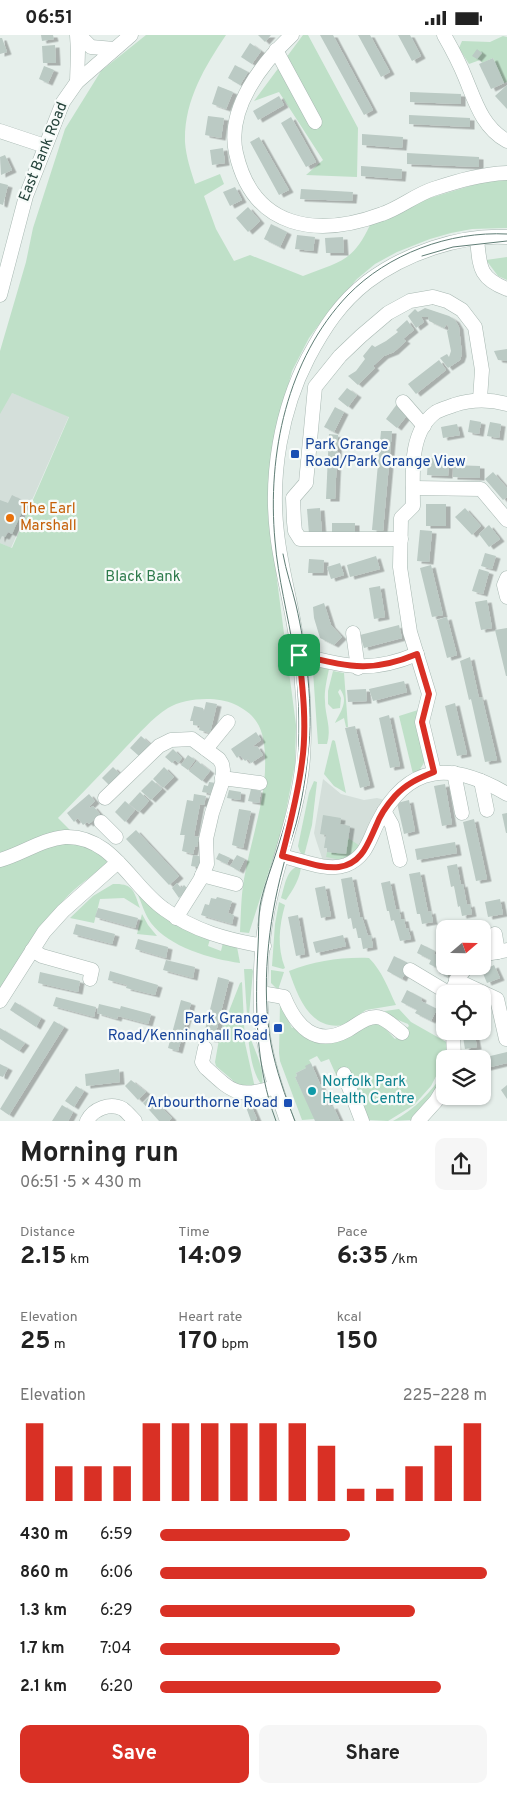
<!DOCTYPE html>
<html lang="en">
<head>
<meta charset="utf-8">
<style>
	body { margin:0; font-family:Overpass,sans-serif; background:#f6f6f6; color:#222; height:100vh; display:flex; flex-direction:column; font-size:19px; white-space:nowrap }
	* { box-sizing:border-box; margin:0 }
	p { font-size:16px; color:#767676 }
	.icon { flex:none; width:28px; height:28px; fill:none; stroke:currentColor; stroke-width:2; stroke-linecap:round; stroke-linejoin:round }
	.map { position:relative; height:1086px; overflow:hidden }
	.panel { display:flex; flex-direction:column; background:#fff; flex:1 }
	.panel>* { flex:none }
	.needle { width:32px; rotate:70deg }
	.controls { position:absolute; left:436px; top:885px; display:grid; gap:10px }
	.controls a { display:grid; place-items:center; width:55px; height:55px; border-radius:10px; background:#fff; box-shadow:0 1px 4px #0004; font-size:25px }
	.pin { position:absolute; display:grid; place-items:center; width:42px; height:42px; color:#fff; margin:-21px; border-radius:10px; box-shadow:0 2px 8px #0006 }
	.round { display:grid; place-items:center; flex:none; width:52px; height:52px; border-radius:10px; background:#f6f6f6 }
	.summary { display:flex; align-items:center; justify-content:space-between; height:85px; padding:0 20px }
	h1 { font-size:28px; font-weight:700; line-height:38px }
	.figures { display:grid; grid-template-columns:repeat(3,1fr); gap:8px; height:85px; padding:5px 20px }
	.figures div { display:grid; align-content:center }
	.figures b { font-size:25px; font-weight:700 }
	.figures small { font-size:14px; font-weight:400 }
	.figures p { font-size:14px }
	.chart { height:140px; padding:10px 20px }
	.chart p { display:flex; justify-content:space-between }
	.chart svg { width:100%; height:90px; margin-top:5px; stroke:#d93025; stroke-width:6 }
	.cta { display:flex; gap:10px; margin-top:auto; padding:10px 20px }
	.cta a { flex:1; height:58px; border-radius:10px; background:#d93025; color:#fff; font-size:20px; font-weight:700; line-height:58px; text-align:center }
	.cta a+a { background:#f6f6f6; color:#222 }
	ul { padding:0 20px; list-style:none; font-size:16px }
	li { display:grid; grid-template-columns:80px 60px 1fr; align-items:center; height:38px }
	li i { height:12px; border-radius:6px; background:#d93025 }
	.status { display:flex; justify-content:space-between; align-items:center; height:35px; padding:0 25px; background:#fff; direction:ltr }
	.status svg { height:14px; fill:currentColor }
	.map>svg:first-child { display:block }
	.built { fill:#d4dfda }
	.green { fill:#bfe0c8 }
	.building { fill:#bbcac4; filter:url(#shadow) }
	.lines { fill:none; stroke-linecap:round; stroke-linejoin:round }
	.minor-casing { stroke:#a8b8b2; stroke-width:15 }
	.minor { stroke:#fff; stroke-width:14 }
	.tram { stroke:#5f7d75; stroke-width:1 }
	.route-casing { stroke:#fff; stroke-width:10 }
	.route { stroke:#d93025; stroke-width:6 }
	.transit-dot { fill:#1a4fb4; stroke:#f7fbf9; stroke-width:2 }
	.food-dot { fill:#e8710a; stroke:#f7fbf9; stroke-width:2 }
	.culture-dot { fill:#0f9aa8; stroke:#f7fbf9; stroke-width:2 }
	.labels { text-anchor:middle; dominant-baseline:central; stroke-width:4.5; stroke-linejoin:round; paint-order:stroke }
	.street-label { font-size:15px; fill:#24423a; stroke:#f7fbf9 }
	.transit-label { font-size:15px; fill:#164399; stroke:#f7fbf9; text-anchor:end }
	.food-label { font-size:15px; fill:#c56008; stroke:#f7fbf9; text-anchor:start }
	.park-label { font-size:15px; fill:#2d7a4b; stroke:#f7fbf9 }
	.culture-label { font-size:15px; fill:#0d838f; stroke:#f7fbf9; text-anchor:start }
</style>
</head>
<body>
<div class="status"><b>06:51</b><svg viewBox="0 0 49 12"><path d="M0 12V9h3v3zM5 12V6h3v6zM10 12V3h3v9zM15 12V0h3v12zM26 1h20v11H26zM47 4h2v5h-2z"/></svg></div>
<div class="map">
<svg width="507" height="1086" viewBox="0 0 507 1086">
	<defs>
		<filter id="shadow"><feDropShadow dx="4.5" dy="2.5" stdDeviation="0" flood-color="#0004"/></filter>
	</defs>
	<rect width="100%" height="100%" fill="#e6efeb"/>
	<g class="built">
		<polygon points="5,355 69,381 11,513 0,508 0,366"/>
		<polygon points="323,744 341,759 364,765 377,763 385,765 370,794 349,826 323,826 316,805 314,798"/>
	</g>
	<g class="green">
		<path d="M146 0H226C204 33 184 66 185 107 186 122 191 136 195 149L220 139 224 149 204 161 216 194 234 226 250 220 303 241C339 227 353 227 370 190L423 165 480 148 507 144V193L472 194 451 198 430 204 397 217 375 229 357 244 331 273 309 303 292 336 273 407 269 484 296 690 295 729 283 792 249 898 240 897C241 879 241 861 244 844 251 803 267 763 265 721 264 695 258 680 234 669 216 661 185 663 168 673 152 683 139 699 126 712 104 736 81 759 58 783L71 796 0 819V508L12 513 69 382 12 358 0 379V316L26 227 33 193 65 94 101 36Z"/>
		<polygon points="303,0 308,0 358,93 357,142 306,140 323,125 279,57 254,66"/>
		<polygon points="503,1 507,2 507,47 504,48 493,23 482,28 480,25 469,29 459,13 462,6 490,7"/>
		<polygon points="507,222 507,245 498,241 486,225"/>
		<path d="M322 630 329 634C327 644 324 656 325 666 325 681 332 693 327 709H318L313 636Z"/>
		<path d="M333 636 344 638 348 692H346L344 683 335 688C341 676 349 666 340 654L338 657 341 663 340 673 333 674 328 669V656Z"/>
		<polygon points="418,675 416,683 425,726 419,736 413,739 399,681"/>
		<polygon points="333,705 335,706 346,758 334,751 324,739 332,706"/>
		<polygon points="314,746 317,747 312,790 304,821 300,817 298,811 309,758"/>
		<path d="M348 803 360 811C348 825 344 826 326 822L327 817 337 818Z"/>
		<path d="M69 807 91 811 107 825 106 830C92 841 76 851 64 865 40 892 23 924 0 953V830L47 812Z"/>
		<path d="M301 830C301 842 293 855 286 865L281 863C285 851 286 833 301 830Z"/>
		<path d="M113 849C133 848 134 856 140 873L124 863 100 864 94 888 70 883 93 861Z"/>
		<path d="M138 860 210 904 208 911 221 916 223 908 237 912 240 928C211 924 169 912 151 888 145 880 142 869 138 860Z"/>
		<path d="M279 867 285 870C279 891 277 912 285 933L283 934 272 931 275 889Z"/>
		<polygon points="142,879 148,890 157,901 137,899"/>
		<path d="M369 923C382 936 388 953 396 970L366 975 344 990C310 996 298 962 289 936 315 926 341 922 369 923Z"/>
		<polygon points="244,934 252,934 253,936 249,980 247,980"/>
		<polygon points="271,935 284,937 278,955 271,948"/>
		<polygon points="242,947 245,1008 255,1053 243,1054 216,1031 215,1027 220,999 240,948"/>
		<polygon points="280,969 292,993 294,992 297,996 300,994 313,1003 367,989 380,988 395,1004 409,991 408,989 386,980 385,976 399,974 411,987 448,1008 447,1020 431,1051 414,1070 388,1086 368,1085 348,1037 337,1042 329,1024 321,1027 317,1021 309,1025 311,1028 306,1033 296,1038 297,1041 295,1042 315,1084 302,1085 280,1026 279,1018"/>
		<path d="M248 1002H250C255 1016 265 1035 262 1050 252 1038 250 1017 248 1002Z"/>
		<path d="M445 1037 440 1052 414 1083 411 1085 393 1086C416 1074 430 1057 445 1037Z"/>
	</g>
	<g class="building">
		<polygon points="41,0 53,0 54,4 42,6"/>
		<polygon points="258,0 271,0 265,7"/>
		<polygon points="320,0 333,0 373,75 364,80"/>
		<polygon points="358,0 370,0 390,37 381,42"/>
		<polygon points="398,0 410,0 421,21 412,26"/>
		<polygon points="0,3 2,3 7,17 0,19"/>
		<polygon points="250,8 261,16 252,29 241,22"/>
		<polygon points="55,10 56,28 43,28 42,11"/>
		<polygon points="477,14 482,18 477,24 472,21"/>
		<polygon points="493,23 504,48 491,54 479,29"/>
		<polygon points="235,30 248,37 240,50 228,43"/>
		<polygon points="44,31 54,35 48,48 39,44"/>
		<polygon points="507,50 507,74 495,61"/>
		<polygon points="218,51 233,57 226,74 212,69"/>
		<polygon points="410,57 461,59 461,69 410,67"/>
		<polygon points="279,61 284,70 258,85 253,76"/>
		<polygon points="409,80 470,83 470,92 409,89"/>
		<polygon points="208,81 224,83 221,103 205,100"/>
		<polygon points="291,82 316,127 306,132 281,88"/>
		<polygon points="362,99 403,102 402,113 362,110"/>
		<polygon points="259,102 289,155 279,160 250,107"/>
		<polygon points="223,113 225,128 212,130 210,115"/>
		<polygon points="407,118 479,122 479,132 407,129"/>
		<polygon points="5,120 12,135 1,140 0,122"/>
		<polygon points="361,131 402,134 401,144 361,141"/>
		<polygon points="0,148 8,150 3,170 0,169"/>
		<polygon points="235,152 242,165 230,171 223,157"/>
		<polygon points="301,154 353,157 352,166 300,164"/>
		<polygon points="248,172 260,186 248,197 236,183"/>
		<polygon points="271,189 287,197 280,212 264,204"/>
		<polygon points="297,200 315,202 313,216 295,214"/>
		<polygon points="343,202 344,218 326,218 325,203"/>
		<polygon points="425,273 449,281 455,285 459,292 462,319 460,325 448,333 440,323 447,319 449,322 451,316 447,296 449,294 447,289 444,293 429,286 428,282 421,282 424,287 416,293 408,281 415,274 418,277"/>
		<polygon points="407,285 414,295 403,304 406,306 394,317 384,321 373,331 375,333 358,350 348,341 356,336 365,324 363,321 372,310 375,312 386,306 398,297 396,295"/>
		<polygon points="507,314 507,326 498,325 494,316"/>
		<polygon points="439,325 446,335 416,359 408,349"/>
		<polygon points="347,353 357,360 348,372 338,364"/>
		<polygon points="397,369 409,378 397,393 386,384"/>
		<polygon points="335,372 344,377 334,397 324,392"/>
		<polygon points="470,385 481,387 479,399 468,397"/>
		<polygon points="490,387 501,389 499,403 487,401"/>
		<polygon points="457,389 460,400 443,403 441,392"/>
		<polygon points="381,396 392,396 383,496 372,495"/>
		<polygon points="329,399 338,400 335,464 326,464"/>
		<polygon points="428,423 449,424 448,441 427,440"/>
		<polygon points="453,430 480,431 480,443 453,442"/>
		<polygon points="493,437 507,453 507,462 503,465 485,444"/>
		<polygon points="12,460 26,467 12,499 8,497 5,502 2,501 0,505 0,465 8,468"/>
		<rect x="426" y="469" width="20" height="22"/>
		<polygon points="320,473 322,499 309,499 307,474"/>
		<polygon points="465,473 481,491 472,500 455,482"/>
		<polygon points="332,488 355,488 355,498 332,499"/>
		<polygon points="489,490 500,504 489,512 479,499"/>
		<polygon points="420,495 432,496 429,527 417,526"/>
		<polygon points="485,518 496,521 492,534 481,531"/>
		<polygon points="376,521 380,534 350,542 347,530"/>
		<polygon points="309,524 324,525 323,538 308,538"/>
		<polygon points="340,528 344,540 331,544 327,532"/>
		<polygon points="431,530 443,580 432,582 420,533"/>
		<polygon points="479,534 489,537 483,559 472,556"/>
		<polygon points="380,551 385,582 374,584 369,553"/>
		<polygon points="487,565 492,593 481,595 475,567"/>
		<polygon points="324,568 331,590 342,602 334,610 320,603 314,583 313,572"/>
		<polygon points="447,582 457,620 447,623 437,585"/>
		<polygon points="399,590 402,603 364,613 360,600"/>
		<polygon points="507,593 507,641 506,641 495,595"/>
		<polygon points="470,622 479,663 482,662 497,725 485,727 471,664 469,665 460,626"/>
		<polygon points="404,646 407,657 373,666 369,654"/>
		<polygon points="366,654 367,666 348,667 347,655"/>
		<polygon points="206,667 217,669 210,698 199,695 200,691 193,690 193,686 190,686 194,671 203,673 203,675 204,676"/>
		<polygon points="455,668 467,719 457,721 445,671"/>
		<polygon points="389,680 400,731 390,733 379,683"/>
		<polygon points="355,691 370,750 360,753 345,693"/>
		<polygon points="256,697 261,705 253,711 254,712 257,711 263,720 251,728 248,724 245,726 240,720 237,723 231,714"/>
		<polygon points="141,701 150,709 139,721 130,713"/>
		<polygon points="173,714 182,723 178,728 175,725 172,728 165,722"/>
		<polygon points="188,720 195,725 188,735 181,730"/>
		<polygon points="197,726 210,736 202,746 189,736"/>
		<polygon points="113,732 121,740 110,751 102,743"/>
		<polygon points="164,732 174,742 163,753 153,744"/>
		<polygon points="152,745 162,754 151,765 141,756"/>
		<polygon points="209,747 216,748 214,759 202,757 204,750 208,751"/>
		<polygon points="445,749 452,789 442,791 434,751"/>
		<polygon points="251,754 261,756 259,768 248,766"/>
		<polygon points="229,755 241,757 240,765 227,763"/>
		<polygon points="140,757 149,766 139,777 129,769"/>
		<polygon points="89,759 95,766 89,772 90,773 93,771 100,779 89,789 87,787 83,790 78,783 74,787 67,778"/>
		<polygon points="194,759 206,761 204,770 200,769 194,801 199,802 197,812 195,811 193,819 182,816 185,800 180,800 187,765 193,766"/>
		<polygon points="409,765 415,796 404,799 397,768"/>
		<polygon points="125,766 135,775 125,787 115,777"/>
		<polygon points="239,774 251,776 243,813 232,810"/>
		<polygon points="507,778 507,798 506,798 502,779"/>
		<polygon points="323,780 341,783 340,789 350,791 346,819 327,817 327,813 324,813 326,800 320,799"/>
		<polygon points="474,784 487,844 476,846 463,787"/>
		<polygon points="136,795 179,841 169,850 126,804"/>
		<polygon points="455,807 457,818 417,825 415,814"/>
		<polygon points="219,818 230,823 227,829 216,824"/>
		<polygon points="193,820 204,822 203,833 191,831"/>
		<polygon points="237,820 245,824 239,836 230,831"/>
		<polygon points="457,829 461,850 463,849 467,870 470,869 472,879 462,881 460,871 458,872 454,851 451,852 447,831"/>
		<polygon points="420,837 428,877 431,876 433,887 422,889 420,879 417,879 409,839"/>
		<polygon points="352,842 360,882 362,882 368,901 371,900 373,912 363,914 361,903 358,903 356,893 353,894 351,883 348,884 341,844"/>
		<polygon points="390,846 396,875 399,874 401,884 404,884 406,894 408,893 411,904 400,906 394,885 391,886 389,876 387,876 381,848"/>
		<polygon points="177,848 181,853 184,850 188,854 179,863 172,853"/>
		<polygon points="325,851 331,881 321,883 315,853"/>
		<polygon points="217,862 232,866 228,878 234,880 232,889 201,880 205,869 209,870 211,863 216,864"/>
		<polygon points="500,864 503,879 488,882 485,867"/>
		<polygon points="98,873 138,883 135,893 95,882"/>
		<polygon points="298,880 305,919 296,921 288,882"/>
		<polygon points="76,889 115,899 112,909 73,899"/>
		<polygon points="482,894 485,894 487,907 482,908"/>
		<polygon points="343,900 346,911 316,918 313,907"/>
		<polygon points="138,904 168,912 166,923 135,914"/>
		<polygon points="421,909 435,916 434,919 445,924 445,931 452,931 447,942 439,938 441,935 429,929 431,925 417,918"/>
		<polygon points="394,921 410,929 402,944 387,936"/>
		<polygon points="166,925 195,932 193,943 163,935"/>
		<polygon points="494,930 500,943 487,948 482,936"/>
		<polygon points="110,936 158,950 155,960 126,953 127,950 108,945"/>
		<polygon points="40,937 80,946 78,957 38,948"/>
		<polygon points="218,942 229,945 214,1005 203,1003"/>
		<polygon points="407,955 422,963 421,966 437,974 431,986 415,978 417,975 401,967"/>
		<polygon points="56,962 96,972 94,982 53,971"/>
		<polygon points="181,965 191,968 178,1016 168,1013"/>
		<polygon points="15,967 41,983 36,992 10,975"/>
		<polygon points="99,969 120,974 121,971 151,979 148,989 118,981 117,984 97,978"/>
		<polygon points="54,986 64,992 9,1080 0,1074"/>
		<polygon points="0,993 25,1008 19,1016 0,1004"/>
		<polygon points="462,996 474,996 477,1012 465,1014"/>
		<polygon points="507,1017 507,1028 482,1034 482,1023"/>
		<polygon points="311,1028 330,1072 333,1071 340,1086 315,1086 295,1042 297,1041 296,1038 306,1033 305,1031"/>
		<polygon points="0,1029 8,1033 3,1042 0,1041"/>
		<polygon points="119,1034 120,1047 86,1051 85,1039"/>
		<polygon points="131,1045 146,1057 138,1065 125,1051"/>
		<polygon points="507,1050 507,1064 501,1055"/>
		<polygon points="76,1051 84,1056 74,1072 65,1066"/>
		<polygon points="150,1061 172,1083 169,1086 159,1086 143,1068"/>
		<polygon points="62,1070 73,1077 68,1086 52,1086"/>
		<polygon points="251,1070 257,1084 253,1086 251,1086 246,1072"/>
	</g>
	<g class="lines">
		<defs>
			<g id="minor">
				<polyline points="77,0 78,16 77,47"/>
				<polyline points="79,0 91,12 114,14"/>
				<path d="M292 0C262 28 226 74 236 118 253 194 317 203 382 179 400 173 415 160 433 154 458 146 481 139 507 138"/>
				<path d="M444 0C452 14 459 27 465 42 475 66 482 92 507 106"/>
				<polyline points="276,15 315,87"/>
				<polyline points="0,96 45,111"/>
				<path d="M477 204C480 231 478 243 507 254"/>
				<polyline points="0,260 26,161 63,67 77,47 131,0"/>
				<polyline points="403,367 424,391"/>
				<polyline points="413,453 481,454 507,485"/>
				<polyline points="401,504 300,504 295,496 294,487 293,463 306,448 315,352 340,321 361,301 388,278 410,266 433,262 447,266 462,275 475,292 482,335 480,364"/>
				<polyline points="507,543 504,550 507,562"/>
				<polyline points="353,598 358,633"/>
				<path d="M299 620C347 631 369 639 417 619"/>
				<polyline points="206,714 228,687"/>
				<path d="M434 737 422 687 429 659 410 597 400 532 401 483 413 471C413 441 408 397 436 377 441 374 449 372 454 370 472 364 489 364 507 369"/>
				<polyline points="454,738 462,778"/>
				<polyline points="222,743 260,748"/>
				<polyline points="481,746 487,775"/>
				<polyline points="105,763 159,711 171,705 192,704 219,724 222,729 223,735 222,748 212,778 206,804 207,829 200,845 176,883"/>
				<polyline points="384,776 392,790 400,825"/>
				<polyline points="101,787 116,802"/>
				<path d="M282 821C301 825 327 837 346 830 366 822 369 805 377 789 408 727 452 727 507 759"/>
				<path d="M0 825C22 819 42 804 65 802 112 800 131 851 164 874 194 896 228 905 264 911"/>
				<polyline points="202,840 236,849"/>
				<polyline points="495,899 498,917"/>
				<polyline points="32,915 42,921 92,935 90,944"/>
				<polyline points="482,922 487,919 507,915"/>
				<polyline points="410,935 450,959"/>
				<polyline points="456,945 497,964 506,1004"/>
				<path d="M453 953C457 944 461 937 469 931"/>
				<path d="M261 958 284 962C296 991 315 1013 348 995 357 990 365 982 376 982 385 982 394 992 402 998"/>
				<polyline points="0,966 44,897 63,876 118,827"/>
				<polyline points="453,996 454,1024"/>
				<path d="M205 1013 202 1027 205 1032C232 1057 238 1064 275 1052"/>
				<polyline points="344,1039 362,1086"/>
				<path d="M87 1086C93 1074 110 1067 123 1074 127 1077 131 1082 135 1086"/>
				<path d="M287 1086C278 1060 269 1034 264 1006 258 967 260 912 268 873 278 823 299 775 303 723 306 676 302 630 293 584 288 556 280 527 277 498 270 440 281 375 308 323 324 293 340 268 367 247 404 219 460 199 507 202"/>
				<polyline points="418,1086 436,1066 445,1051"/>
			</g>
		</defs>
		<use href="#minor" class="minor-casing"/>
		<use href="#minor" class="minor"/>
		<g class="tram">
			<polyline points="422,221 453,212 507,206"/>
			<path d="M283 519C286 536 292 553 296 570 306 613 314 674 308 718 306 741 302 766 296 789 292 803 286 818 283 832 268 888 261 952 271 1009 276 1035 285 1061 295 1086"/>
			<path d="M276 1086C255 1030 255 971 258 912 259 899 258 884 260 871 263 854 270 837 275 821 285 790 295 758 298 726 300 689 299 654 294 618 288 580 278 543 275 506 267 419 287 324 348 260 388 219 449 196 507 199"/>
		</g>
	</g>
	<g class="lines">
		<defs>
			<path id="route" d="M417 619 429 659 422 687 434 737C419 743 406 749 395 761 387 770 380 780 376 791 368 808 362 829 339 832 321 834 300 825 282 821 290 790 298 759 302 727 307 692 303 655 299 620 347 631 369 639 417 619Z"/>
		</defs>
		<use href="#route" class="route-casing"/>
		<use href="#route" class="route"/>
	</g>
	<g class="transit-dot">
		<rect x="290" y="414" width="10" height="10" rx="2.5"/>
		<rect x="273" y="988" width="10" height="10" rx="2.5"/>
		<rect x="283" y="1063" width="10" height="10" rx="2.5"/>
	</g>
	<circle class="food-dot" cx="10" cy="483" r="5"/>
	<circle class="culture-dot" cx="312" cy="1056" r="5"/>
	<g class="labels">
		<g class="street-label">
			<text transform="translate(44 117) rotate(-68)">East Bank Road</text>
		</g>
		<g class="transit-label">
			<text x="305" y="410" text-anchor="start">Park Grange<tspan x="305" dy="17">Road/Park Grange View</tspan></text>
			<text x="268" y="984">Park Grange<tspan x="268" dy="17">Road/Kenninghall Road</tspan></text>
			<text x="278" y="1068">Arbourthorne Road</text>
		</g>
		<g class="food-label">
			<text x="20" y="474">The Earl<tspan x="20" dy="17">Marshall</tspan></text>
		</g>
		<g class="park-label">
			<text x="143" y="542">Black Bank</text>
		</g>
		<g class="culture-label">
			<text x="322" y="1047">Norfolk Park<tspan x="322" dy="17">Health Centre</tspan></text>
		</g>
	</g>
</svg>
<div class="controls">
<a><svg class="needle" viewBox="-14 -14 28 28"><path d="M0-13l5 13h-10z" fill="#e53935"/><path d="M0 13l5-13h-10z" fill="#767676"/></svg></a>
<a><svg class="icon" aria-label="locate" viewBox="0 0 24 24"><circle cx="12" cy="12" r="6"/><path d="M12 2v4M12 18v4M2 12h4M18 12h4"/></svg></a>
<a><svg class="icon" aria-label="layers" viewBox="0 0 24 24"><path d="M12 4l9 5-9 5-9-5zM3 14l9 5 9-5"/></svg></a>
</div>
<div class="pin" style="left:299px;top:620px;background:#1e9e55"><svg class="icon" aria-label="arrive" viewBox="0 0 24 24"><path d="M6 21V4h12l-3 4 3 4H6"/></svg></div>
</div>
<section class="panel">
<div class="summary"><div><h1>Morning run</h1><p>06:51 · 5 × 430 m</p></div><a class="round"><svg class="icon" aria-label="share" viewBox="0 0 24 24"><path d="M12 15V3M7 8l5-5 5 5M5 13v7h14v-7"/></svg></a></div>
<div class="figures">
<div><p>Distance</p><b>2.15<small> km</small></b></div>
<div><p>Time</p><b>14:09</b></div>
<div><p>Pace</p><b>6:35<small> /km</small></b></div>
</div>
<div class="figures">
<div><p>Elevation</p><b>25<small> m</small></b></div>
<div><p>Heart rate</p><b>170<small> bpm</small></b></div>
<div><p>kcal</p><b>150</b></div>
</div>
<div class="chart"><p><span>Elevation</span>225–228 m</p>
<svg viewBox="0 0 160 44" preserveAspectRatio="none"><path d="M5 44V6M15 44V27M25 44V27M35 44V27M45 44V6M55 44V6M65 44V6M75 44V6M85 44V6M95 44V6M105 44V17M115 44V38M125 44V38M135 44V27M145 44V17M155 44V6"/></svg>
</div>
<ul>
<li><b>430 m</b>6:59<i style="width:58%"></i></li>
<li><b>860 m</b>6:06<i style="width:100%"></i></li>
<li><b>1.3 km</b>6:29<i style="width:78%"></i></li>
<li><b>1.7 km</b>7:04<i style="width:55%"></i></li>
<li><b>2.1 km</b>6:20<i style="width:86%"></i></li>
</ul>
<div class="cta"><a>Save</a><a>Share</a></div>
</section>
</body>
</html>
